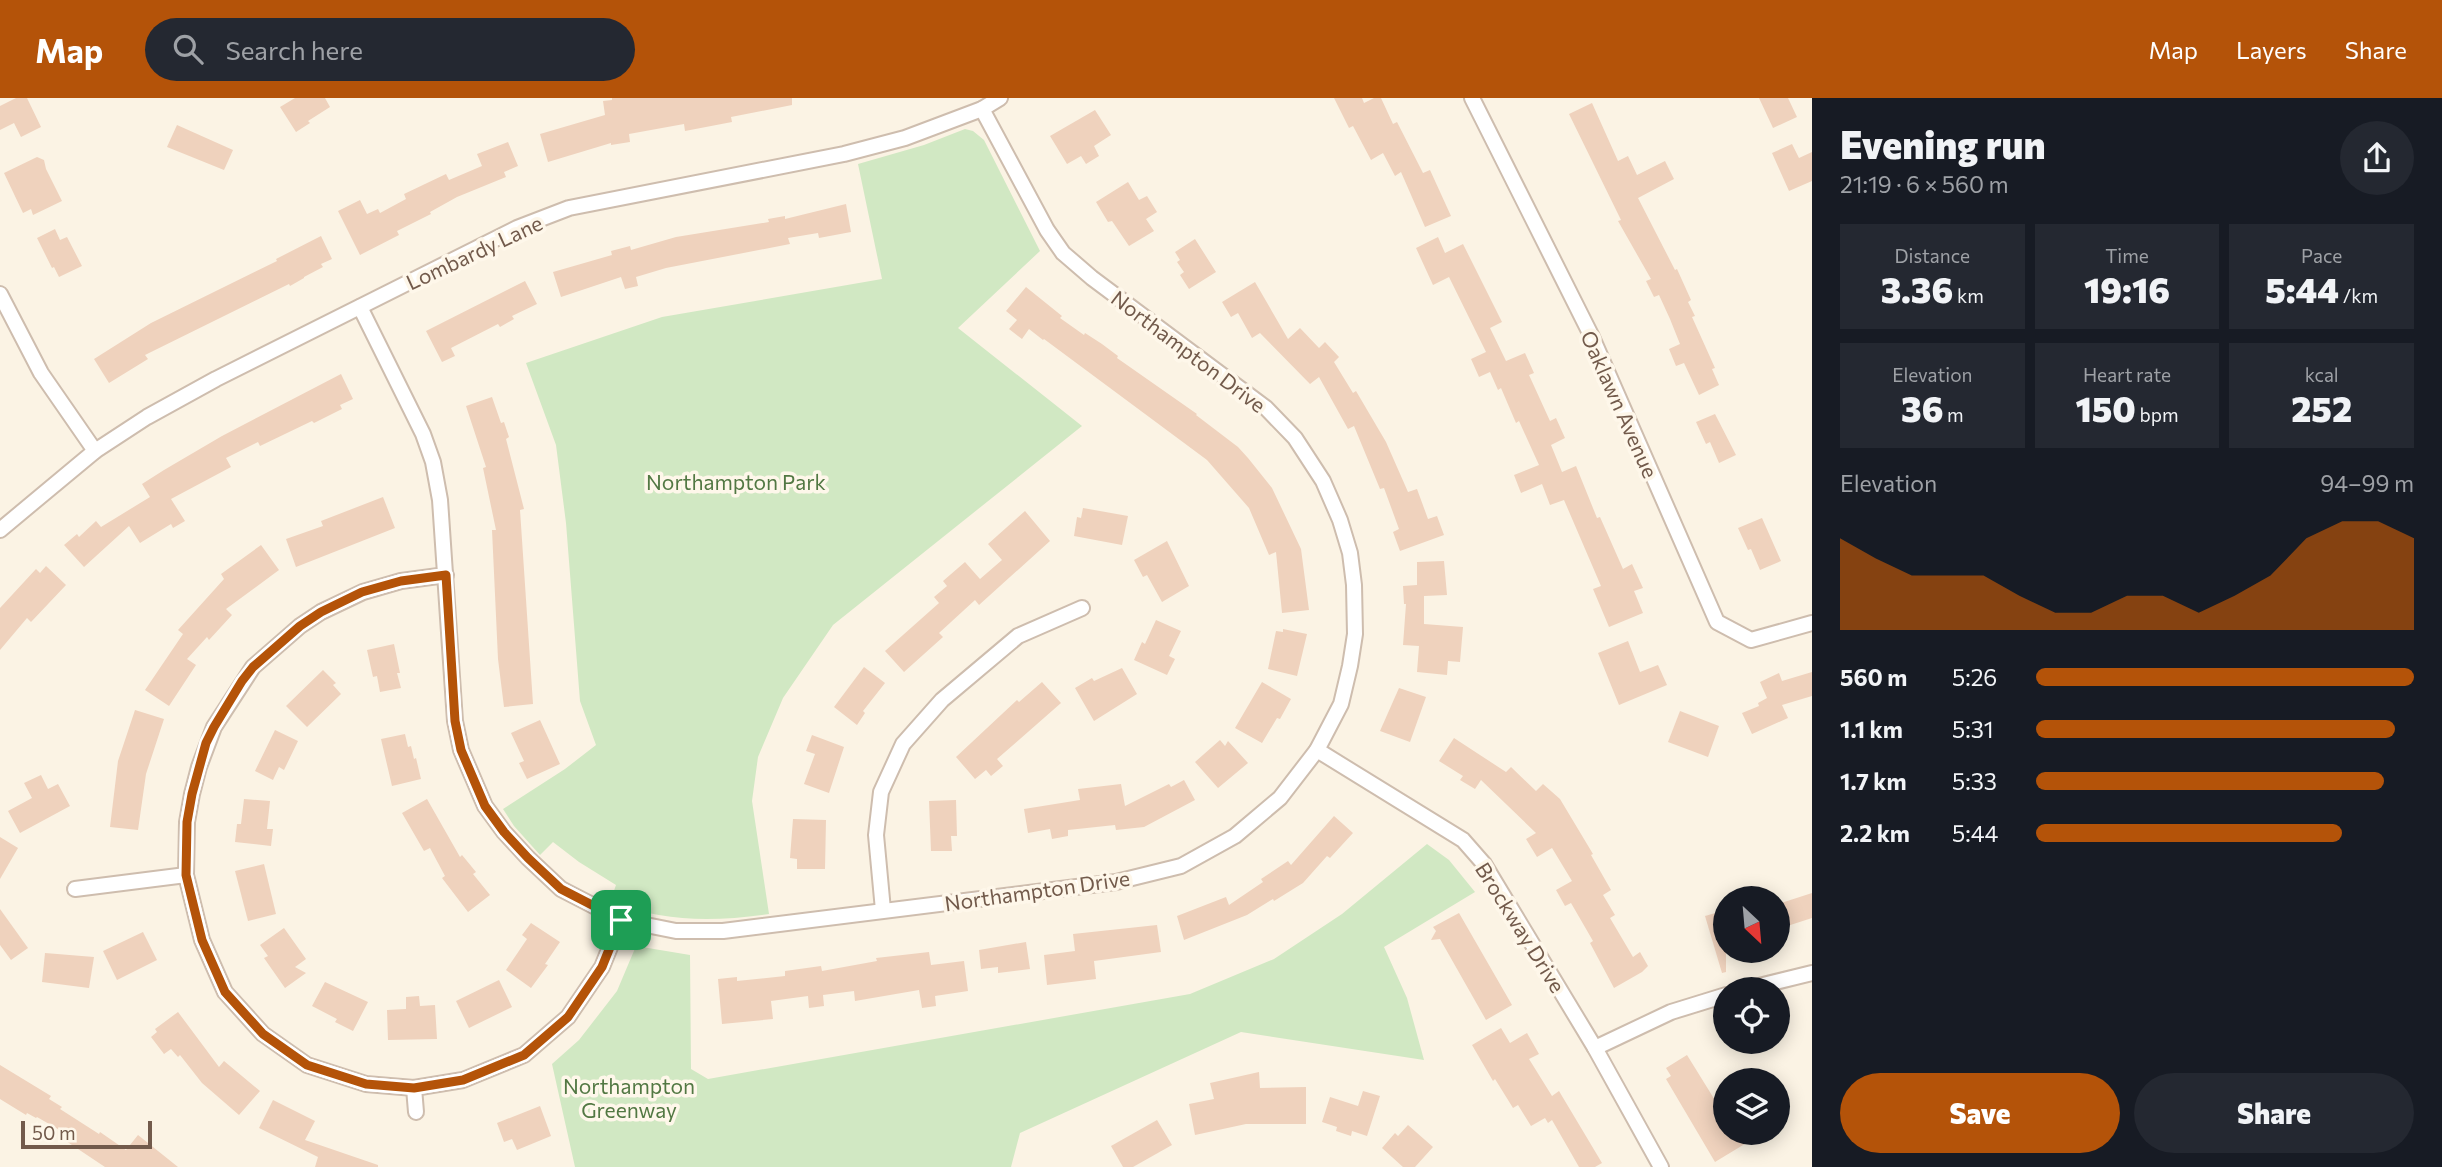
<!DOCTYPE html>
<html lang="en">
<head>
<meta charset="utf-8">
<style>
	body { margin:0; font-family:Commissioner,sans-serif; background:#242831; color:#f1f3f6; height:100vh; display:flex; flex-direction:column; font-size:26px; white-space:nowrap }
	* { box-sizing:border-box; margin:0 }
	p { font-size:23px; color:#9ea1a6 }
	.icon { flex:none; width:38px; height:38px; fill:none; stroke:currentColor; stroke-width:2; stroke-linecap:round; stroke-linejoin:round }
	.map { position:relative; flex:1; overflow:hidden }
	.details { display:flex; flex-direction:column; background:#171b24; width:630px }
	.details>* { flex:none }
	.needle { width:46px; rotate:154deg }
	.fabs { position:absolute; left:1713px; top:788px; display:grid; gap:14px }
	.fabs a { display:grid; place-items:center; width:77px; height:77px; border-radius:50%; background:#171b24; box-shadow:0 4px 18px #0003; font-size:35px }
	.scale { position:absolute; left:21px; bottom:18px; width:131px; box-sizing:border-box; padding-left:7px; border:4px solid #725a4b; border-top:0; font-size:19px; line-height:24px; white-space:nowrap; color:#725a4b; -webkit-text-stroke:5px #fef7ea; paint-order:stroke }
	.pin { position:absolute; display:grid; place-items:center; width:60px; height:60px; color:#fff; margin:-30px; border-radius:14px; box-shadow:0 4px 10px #0006 }
	.round { display:grid; place-items:center; flex:none; width:74px; height:74px; border-radius:37px; background:#242831 }
	.summary { display:flex; align-items:center; justify-content:space-between; height:119px; padding:0 28px }
	h1 { font-size:38px; font-weight:800; line-height:52px }
	.metrics { display:grid; grid-template-columns:repeat(3,1fr); gap:10px; height:119px; padding:7px 28px }
	.metrics div { display:grid; align-content:center; border-radius:0px; background:#242831; text-align:center }
	.metrics b { font-size:35px; font-weight:800 }
	.metrics small { font-size:19px; font-weight:400 }
	.metrics p { font-size:19px }
	.chart { height:196px; padding:14px 28px }
	.chart p { display:flex; justify-content:space-between }
	.chart svg { width:100%; height:126px; margin-top:7px; fill:#b45309; opacity:.7 }
	.primary-button { display:flex; gap:14px; margin-top:auto; padding:14px 28px }
	.primary-button a { flex:1; height:80px; border-radius:42px; background:#b45309; color:#fff; font-size:28px; font-weight:800; line-height:80px; text-align:center }
	.primary-button a+a { background:#242831; color:#f1f3f6 }
	ul { padding:0 28px; list-style:none; font-size:23px }
	li { display:grid; grid-template-columns:112px 84px 1fr; align-items:center; height:52px }
	li i { height:18px; border-radius:9px; background:#b45309 }
	header { display:flex; align-items:center; gap:42px; box-sizing:border-box; height:98px; padding:0 35px; background:#b45309; color:#fff }
	header strong { font-size:33px }
	nav { display:flex; gap:38px; margin-inline-start:auto; font-size:24px }
	.search { width:490px; height:63px; background:#242831; display:flex; align-items:center; gap:18px; box-sizing:border-box; padding:0 24px; border-radius:38px; color:#9ea1a6; font-size:26px }
	main { display:flex; flex:1; min-height:0 }
	.map>svg:first-child { display:block }
	.green { fill:#d1e8c3 }
	.building { fill:#efd2bd }
	.lines { fill:none; stroke-linecap:round; stroke-linejoin:round }
	.street-casing { stroke:#cebdae; stroke-width:18 }
	.street { stroke:#fff; stroke-width:14 }
	.route-casing { stroke:#fff; stroke-width:14 }
	.route { stroke:#b45309; stroke-width:9 }
	.labels { text-anchor:middle; dominant-baseline:central; stroke-width:7; stroke-linejoin:round; paint-order:stroke }
	.street-label { font-size:21px; fill:#725a4b; stroke:#fef7ea }
	.park-label { font-size:21px; fill:#527843; stroke:#fef7ea }
</style>
</head>
<body>
<header>
<strong>Map</strong>
<div class="search"><svg class="icon" aria-label="search" viewBox="0 0 24 24"><circle cx="10" cy="10" r="6"/><path d="M15 15l6 6"/></svg>Search here</div>
<nav><a>Map</a><a>Layers</a><a>Share</a></nav>
</header>
<main>
<div class="map">
<svg width="1812" height="1069" viewBox="0 0 1812 1069">
	<rect width="100%" height="100%" fill="#fbf3e4"/>
	<g class="green">
		<path d="M965 31 973 33 984 42 1040 153 958 230 1082 328 833 527 783 600 758 659 752 703 769 816C712 824 665 824 610 804L616 787 579 764 553 744 540 757 514 728 503 711 565 671 596 647 580 603 566 425 556 347 526 265 662 219 882 181 858 66 924 47Z"/>
		<polygon points="1427,746 1449,762 1475,794 1384,849 1407,900 1424,962 1241,934 1020,1035 1011,1069 575,1069 552,966 579,942 617,893 636,848 690,857 691,971 708,981 1190,896 1274,861 1342,816"/>
	</g>
	<g class="building">
		<polygon points="16,0 27,0 41,29 21,39 14,25 0,32 0,8"/>
		<polygon points="295,0 325,0 330,9 308,23 310,25 296,34 280,9"/>
		<polygon points="612,0 792,0 792,7 731,19 732,24 685,33 684,26 629,36 630,44 611,47 611,45 548,64 540,36 605,17 603,3 612,2"/>
		<polygon points="1334,0 1362,0 1364,5 1374,0 1381,0 1393,26 1397,24 1423,75 1430,72 1451,118 1425,129 1401,74 1395,78 1383,55 1371,62 1353,28 1349,30"/>
		<polygon points="1759,0 1788,0 1797,19 1773,30"/>
		<polygon points="1592,5 1618,63 1628,58 1637,77 1665,63 1674,81 1638,100 1675,172 1677,171 1691,202 1688,204 1695,218 1692,219 1715,270 1712,271 1719,287 1699,297 1684,265 1676,268 1669,251 1680,246 1670,221 1659,197 1654,199 1646,183 1651,181 1618,123 1621,122 1569,16"/>
		<polygon points="1095,12 1111,37 1094,48 1099,58 1086,66 1081,58 1067,66 1050,38"/>
		<polygon points="177,27 233,52 224,72 167,49"/>
		<polygon points="508,44 518,68 504,74 506,79 457,99 430,114 431,116 397,133 399,137 360,157 338,113 360,102 367,116 378,111 380,115 406,101 404,96 446,76 449,82 482,68 477,56"/>
		<polygon points="1792,46 1799,60 1812,54 1812,83 1789,93 1772,55"/>
		<polygon points="37,59 44,62 46,71 62,103 33,117 31,111 23,115 4,75"/>
		<polygon points="1128,84 1139,102 1147,98 1157,114 1146,121 1154,133 1129,148 1112,123 1108,124 1096,104"/>
		<polygon points="846,106 851,134 819,140 818,135 788,140 790,146 666,170 636,179 638,188 625,191 621,179 561,199 553,174 612,157 611,153 630,148 631,152 676,139 769,124 768,121 785,118 785,121"/>
		<polygon points="55,131 60,142 67,139 82,168 59,179 54,169 52,170 37,140"/>
		<polygon points="321,138 332,161 321,166 323,169 304,179 304,180 290,188 289,186 145,257 148,261 109,285 94,261 151,225 277,163 276,161"/>
		<polygon points="1438,139 1445,155 1463,146 1502,224 1490,230 1506,263 1525,255 1534,275 1529,277 1550,323 1556,320 1565,340 1551,347 1562,374 1576,368 1597,420 1600,419 1623,471 1632,466 1643,490 1634,493 1643,515 1609,529 1593,491 1601,488 1564,402 1550,407 1542,386 1521,395 1514,377 1539,367 1519,323 1516,325 1501,290 1498,292 1490,274 1479,279 1471,261 1486,254 1449,179 1433,187 1416,150"/>
		<polygon points="1195,141 1216,174 1189,191 1180,177 1184,174 1177,164 1180,162 1175,154"/>
		<polygon points="525,183 537,206 512,218 514,221 500,229 498,226 451,250 455,258 442,264 426,233"/>
		<polygon points="1255,184 1288,241 1300,230 1319,250 1325,244 1339,259 1334,264 1353,295 1356,293 1386,344 1408,394 1417,391 1428,421 1437,418 1444,437 1400,453 1393,434 1399,431 1384,390 1380,391 1354,328 1348,331 1319,279 1310,286 1260,235 1252,240 1238,215 1231,219 1222,204"/>
		<polygon points="1026,189 1062,218 1060,220 1084,237 1085,235 1102,246 1118,258 1117,260 1197,316 1196,317 1238,349 1248,360 1272,390 1301,451 1309,512 1282,515 1276,454 1269,457 1249,410 1207,362 1044,241 1043,242 1029,231 1022,241 1009,231 1017,222 1006,213"/>
		<polygon points="341,276 353,301 340,307 342,311 314,325 312,323 260,348 258,344 226,360 231,369 171,401 185,423 173,430 171,426 140,445 129,428 84,469 64,447 77,436 79,439 96,423 101,429 150,399 142,386 164,372 222,338"/>
		<polygon points="492,299 501,325 504,324 509,339 506,341 524,411 520,412 533,606 504,609 498,561 492,432 496,432 483,370 486,369 466,308"/>
		<polygon points="1715,316 1736,357 1719,365 1710,344 1706,346 1696,324"/>
		<polygon points="383,399 395,430 296,469 286,441 323,428 321,423"/>
		<polygon points="1083,410 1128,418 1122,447 1074,438 1077,419 1081,420"/>
		<polygon points="1025,413 1050,443 979,507 975,502 939,535 943,539 904,574 885,553 939,505 934,499 947,488 943,483 965,464 980,481 1002,462 988,446"/>
		<polygon points="1762,420 1781,463 1760,472 1751,451 1748,452 1738,430"/>
		<polygon points="1167,443 1189,488 1162,504 1147,477 1143,479 1134,462"/>
		<polygon points="261,447 279,472 226,511 232,517 209,542 207,539 187,561 196,567 169,608 145,592 183,536 178,532 224,481 221,476"/>
		<polygon points="1444,463 1447,497 1424,498 1424,526 1463,529 1460,564 1448,563 1447,577 1417,574 1419,548 1403,547 1406,506 1404,506 1403,488 1417,487 1417,464"/>
		<polygon points="46,468 66,487 31,524 27,520 0,552 0,510 36,471 40,475"/>
		<polygon points="1156,522 1181,533 1169,558 1175,561 1167,577 1134,562 1142,544 1145,546"/>
		<polygon points="1283,531 1307,536 1297,578 1268,571 1276,533 1283,534"/>
		<polygon points="1628,543 1640,574 1658,567 1667,587 1619,607 1598,555"/>
		<polygon points="394,546 400,575 397,575 401,590 380,594 377,578 373,579 367,552"/>
		<polygon points="864,569 885,585 863,613 865,615 857,627 834,609"/>
		<polygon points="1122,570 1137,596 1094,623 1075,590 1092,580 1094,583"/>
		<polygon points="323,572 336,585 333,587 341,596 307,629 286,608"/>
		<polygon points="1812,574 1812,598 1782,607 1788,620 1752,636 1742,615 1759,608 1758,605 1767,600 1760,584 1779,575 1782,583"/>
		<polygon points="1042,584 1061,605 997,661 1003,668 991,678 986,672 975,681 956,659 1017,602 1019,604"/>
		<polygon points="1262,584 1291,601 1280,621 1277,620 1262,645 1235,630"/>
		<polygon points="1399,590 1426,599 1410,644 1380,633"/>
		<polygon points="135,612 164,621 146,676 138,732 110,729 118,663"/>
		<polygon points="1680,613 1719,628 1708,659 1668,644"/>
		<polygon points="540,622 560,666 527,681 519,665 524,663 511,635"/>
		<polygon points="275,632 298,643 284,672 279,669 273,682 255,673"/>
		<polygon points="405,636 408,649 411,648 414,661 416,660 421,681 392,688 381,641"/>
		<polygon points="812,637 844,649 829,695 804,686 815,656 806,653"/>
		<polygon points="1454,640 1506,674 1511,669 1536,693 1543,686 1560,701 1593,756 1591,757 1611,792 1603,797 1615,817 1610,820 1633,859 1640,854 1648,868 1642,874 1614,890 1590,845 1593,843 1571,805 1565,808 1556,792 1572,783 1552,750 1537,759 1526,741 1536,735 1481,682 1475,691 1460,682 1463,678 1439,663"/>
		<polygon points="1220,642 1225,648 1228,643 1248,665 1218,690 1195,664"/>
		<polygon points="41,677 48,691 58,686 70,708 20,735 8,713 32,700 24,685"/>
		<polygon points="1184,682 1195,702 1144,729 1116,732 1115,727 1068,732 1068,738 1052,741 1050,731 1028,735 1024,711 1080,702 1078,691 1121,686 1125,708 1169,686 1171,689"/>
		<polygon points="244,701 270,703 267,731 273,731 271,748 235,744 237,726 241,726"/>
		<polygon points="427,701 460,759 462,757 476,774 473,776 490,797 468,814 442,780 445,778 430,750 424,753 402,715"/>
		<polygon points="956,702 957,738 951,738 952,753 931,753 929,703"/>
		<polygon points="1334,718 1353,735 1330,760 1327,758 1303,785 1274,803 1273,801 1247,817 1184,842 1177,818 1226,799 1229,807 1263,784 1261,781 1288,763 1291,767"/>
		<polygon points="793,721 826,722 825,771 797,771 797,761 790,760"/>
		<polygon points="0,739 18,750 0,781"/>
		<polygon points="264,766 276,816 248,823 235,773"/>
		<polygon points="1812,795 1812,820 1778,831 1778,806"/>
		<polygon points="0,811 28,850 11,862 0,847"/>
		<polygon points="1726,812 1726,874 1722,875 1705,818"/>
		<polygon points="1459,815 1512,907 1486,922 1440,841 1431,842 1436,833 1433,829"/>
		<polygon points="531,825 560,844 545,866 548,867 531,890 506,872 527,841 522,837"/>
		<polygon points="1157,827 1161,854 1094,863 1096,881 1047,887 1044,857 1075,853 1073,836"/>
		<polygon points="284,830 306,861 295,869 306,875 285,890 264,860 268,858 260,847"/>
		<polygon points="143,834 157,862 117,882 103,853"/>
		<polygon points="1026,844 1030,871 998,875 998,869 981,871 979,852"/>
		<polygon points="929,854 931,867 964,863 968,893 935,898 936,908 922,910 919,892 855,903 854,893 823,897 824,908 809,910 808,898 771,903 773,921 722,926 718,881 737,879 737,883 785,878 785,873 821,868 822,873 877,863 876,860"/>
		<polygon points="45,855 94,859 89,890 42,884"/>
		<polygon points="499,882 512,909 469,930 456,903"/>
		<polygon points="325,884 368,904 353,933 335,924 337,921 312,908"/>
		<polygon points="419,898 420,908 435,907 437,941 388,942 387,912 406,911 406,899"/>
		<polygon points="178,914 219,969 224,963 260,993 239,1017 202,985 180,957 178,959 171,951 164,956 151,939 157,934 155,931"/>
		<polygon points="1501,930 1510,945 1527,935 1539,956 1529,961 1552,998 1559,993 1602,1065 1595,1069 1579,1069 1552,1022 1548,1025 1545,1020 1531,1028 1518,1007 1513,1010 1495,981 1493,983 1472,947"/>
		<polygon points="1687,957 1726,1020 1726,1034 1742,1034 1748,1044 1715,1064 1666,981 1671,978 1666,970"/>
		<polygon points="0,967 51,998 49,1001 62,1009 60,1011 99,1036 100,1034 126,1052 138,1037 178,1069 105,1069 60,1039 63,1034 37,1019 36,1020 27,1015 26,1017 0,1001"/>
		<polygon points="1259,974 1260,990 1306,989 1306,1026 1246,1026 1195,1037 1189,1006 1214,1001 1210,985"/>
		<polygon points="1363,993 1380,998 1367,1038 1352,1033 1351,1038 1336,1033 1337,1029 1322,1024 1330,999 1358,1008"/>
		<polygon points="273,1002 315,1023 305,1042 378,1067 378,1069 315,1069 318,1059 259,1030"/>
		<polygon points="540,1008 551,1038 517,1052 512,1041 504,1044 497,1025"/>
		<polygon points="1157,1022 1172,1047 1133,1069 1123,1069 1111,1048"/>
		<polygon points="1408,1027 1433,1049 1415,1069 1403,1069 1382,1050 1395,1035 1398,1038"/>
	</g>
	<g class="lines">
		<defs>
			<g id="street">
				<polyline points="1472,0 1592,239 1717,524 1751,542 1812,525"/>
				<polyline points="0,196 41,275 95,353"/>
				<polyline points="360,209 423,336 433,364 440,402 455,623 461,652 485,708 504,734 528,760 561,791 621,822 676,833 723,833 1116,784 1181,768 1235,738 1280,700 1317,652 1341,606 1350,568 1355,536 1354,487 1350,455 1340,422 1323,383 1295,340 1266,310 1092,180 1063,155 1047,132 982,11"/>
				<polyline points="0,432 95,353 147,319 216,281 517,130 569,110 844,56 905,40 982,11 1000,0"/>
				<polyline points="446,477 401,483 363,494 321,514 300,528 253,569 214,629 199,669 192,696 187,724 186,777 202,842 225,894 263,936 307,967 366,986 414,990 463,982 524,957 568,919 602,869 621,822"/>
				<polyline points="1317,652 1463,742 1484,766 1595,950 1661,1069"/>
				<polyline points="75,791 186,777"/>
				<polyline points="883,812 876,737 881,694 903,646 942,602 1018,538 1082,510"/>
				<polyline points="1747,891 1812,875"/>
				<polyline points="1595,950 1671,914 1726,897"/>
				<polyline points="414,990 416,1014"/>
			</g>
		</defs>
		<use href="#street" class="street-casing"/>
		<use href="#street" class="street"/>
	</g>
	<g class="lines">
		<defs>
			<polygon id="route" points="446,477 455,623 461,652 485,708 504,734 528,760 561,791 621,822 602,869 568,919 524,957 463,982 414,990 366,986 307,967 263,936 225,894 202,842 186,777 187,724 192,696 206,645 214,629 242,583 253,569 300,528 321,514 362,494 401,483"/>
		</defs>
		<use href="#route" class="route-casing"/>
		<use href="#route" class="route"/>
	</g>
	<g class="labels">
		<g class="street-label">
			<text transform="translate(474 154) rotate(-25)">Lombardy Lane</text>
			<text transform="translate(1189 253) rotate(37)">Northampton Drive</text>
			<text transform="translate(1620 306) rotate(66)">Oaklawn Avenue</text>
			<text transform="translate(1037 792) rotate(-8)">Northampton Drive</text>
			<text transform="translate(1521 829) rotate(58)">Brockway Drive</text>
		</g>
		<g class="park-label">
			<text x="736" y="383">Northampton Park</text>
			<text x="629" y="987">Northampton<tspan x="629" dy="24">Greenway</tspan></text>
		</g>
	</g>
</svg>
<div class="fabs">
<a><svg class="needle" viewBox="-14 -14 28 28"><path d="M0-13l5 13h-10z" fill="#e53935"/><path d="M0 13l5-13h-10z" fill="#9ea1a6"/></svg></a>
<a><svg class="icon" aria-label="locate" viewBox="0 0 24 24"><circle cx="12" cy="12" r="6"/><path d="M12 2v4M12 18v4M2 12h4M18 12h4"/></svg></a>
<a><svg class="icon" aria-label="layers" viewBox="0 0 24 24"><path d="M12 4l9 5-9 5-9-5zM3 14l9 5 9-5"/></svg></a>
</div>
<div class="scale">50 m</div>
<div class="pin" style="left:621px;top:822px;background:#1e9e55"><svg class="icon" aria-label="arrive" viewBox="0 0 24 24"><path d="M6 21V4h12l-3 4 3 4H6"/></svg></div>
</div>
<section class="details">
<div class="summary"><div><h1>Evening run</h1><p>21:19 · 6 × 560 m</p></div><a class="round"><svg class="icon" aria-label="share" viewBox="0 0 24 24"><path d="M12 15V3M7 8l5-5 5 5M5 13v7h14v-7"/></svg></a></div>
<div class="metrics">
<div><p>Distance</p><b>3.36<small> km</small></b></div>
<div><p>Time</p><b>19:16</b></div>
<div><p>Pace</p><b>5:44<small> /km</small></b></div>
</div>
<div class="metrics">
<div><p>Elevation</p><b>36<small> m</small></b></div>
<div><p>Heart rate</p><b>150<small> bpm</small></b></div>
<div><p>kcal</p><b>252</b></div>
</div>
<div class="chart"><p><span>Elevation</span>94–99 m</p>
<svg viewBox="0 0 160 44" preserveAspectRatio="none"><path d="M0 44V12L10 19L20 25L30 25L40 25L50 32L60 38L70 38L80 32L90 32L100 38L110 32L120 25L130 12L140 6L150 6L160 12V44z"/></svg>
</div>
<ul>
<li><b>560 m</b>5:26<i style="width:100%"></i></li>
<li><b>1.1 km</b>5:31<i style="width:95%"></i></li>
<li><b>1.7 km</b>5:33<i style="width:92%"></i></li>
<li><b>2.2 km</b>5:44<i style="width:81%"></i></li>
</ul>
<div class="primary-button"><a>Save</a><a>Share</a></div>
</section>
</main>
</body>
</html>
